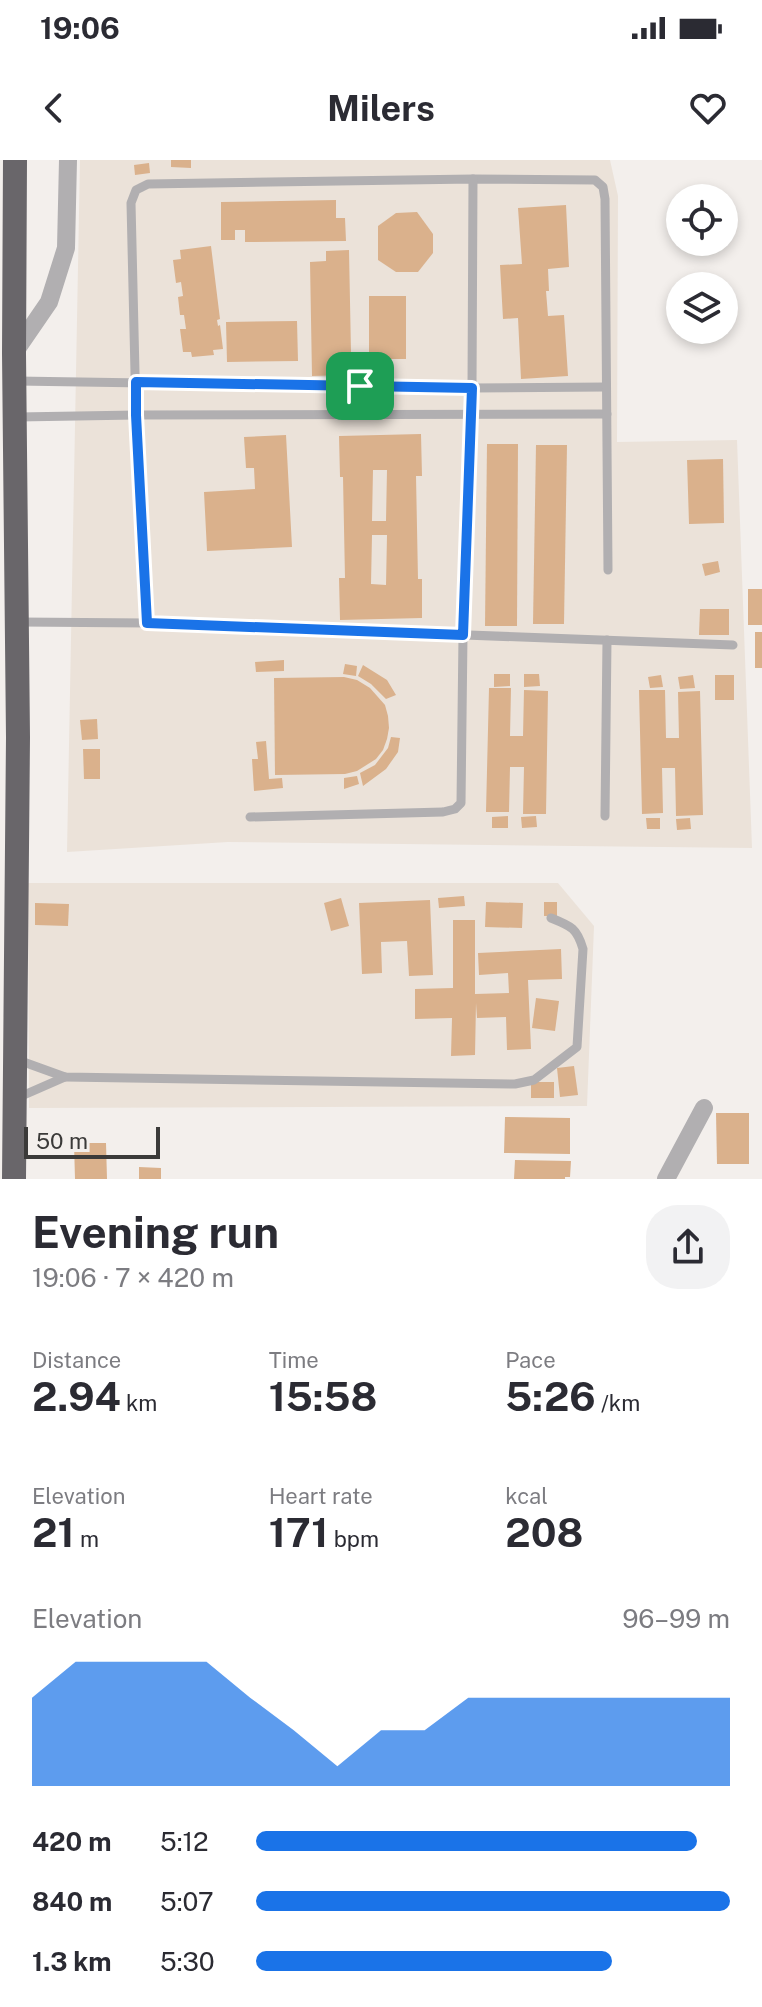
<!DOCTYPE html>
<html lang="en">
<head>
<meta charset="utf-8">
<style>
	body { margin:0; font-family:"Public Sans",sans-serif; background:#f2f2f3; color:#2b2b33; height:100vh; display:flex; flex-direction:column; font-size:30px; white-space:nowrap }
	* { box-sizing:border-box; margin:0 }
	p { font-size:26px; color:#7c7c81 }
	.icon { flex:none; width:44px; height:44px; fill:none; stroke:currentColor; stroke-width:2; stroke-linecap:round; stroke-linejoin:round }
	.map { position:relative; height:1019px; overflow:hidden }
	.side { display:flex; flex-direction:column; background:#fff; flex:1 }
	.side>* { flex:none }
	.tools { position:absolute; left:666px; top:24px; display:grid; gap:16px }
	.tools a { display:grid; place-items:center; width:72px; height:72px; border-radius:50%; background:#fff; box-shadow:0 4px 12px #0003; font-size:40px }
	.scale { position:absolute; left:24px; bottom:20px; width:136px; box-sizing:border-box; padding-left:8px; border:4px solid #3b3a39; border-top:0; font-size:22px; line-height:28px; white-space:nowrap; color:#3b3a39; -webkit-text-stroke:6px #f3efec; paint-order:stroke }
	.pin { position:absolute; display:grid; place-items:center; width:68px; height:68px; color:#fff; margin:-34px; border-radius:16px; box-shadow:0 4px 12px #0006 }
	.round { display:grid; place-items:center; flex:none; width:84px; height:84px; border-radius:32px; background:#f2f2f3 }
	.head { display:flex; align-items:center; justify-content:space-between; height:136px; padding:0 32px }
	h1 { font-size:44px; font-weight:700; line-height:60px }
	.figures { display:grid; grid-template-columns:repeat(3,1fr); gap:12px; height:136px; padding:8px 32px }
	.figures div { display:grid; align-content:center }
	.figures b { font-size:40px; font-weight:700 }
	.figures small { font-size:22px; font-weight:400 }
	.figures p { font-size:22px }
	.chart { height:224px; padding:16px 32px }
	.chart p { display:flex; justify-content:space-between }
	.chart svg { width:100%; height:144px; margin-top:8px; fill:#1a73e8; opacity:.7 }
	ul { padding:0 32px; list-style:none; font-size:26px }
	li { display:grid; grid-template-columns:128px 96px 1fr; align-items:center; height:60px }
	li i { height:20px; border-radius:10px; background:#1a73e8 }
	.status { display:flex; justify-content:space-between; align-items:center; height:56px; padding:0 40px; background:#fff; direction:ltr }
	.status svg { height:22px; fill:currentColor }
	header { display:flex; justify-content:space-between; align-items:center; height:104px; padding:0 32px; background:#fff; font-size:36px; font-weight:700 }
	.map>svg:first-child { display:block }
	.built { fill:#ebe2d9 }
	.building { fill:#dab18c; fill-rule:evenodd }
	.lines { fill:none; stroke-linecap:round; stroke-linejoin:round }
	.lane { stroke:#b1afb1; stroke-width:9 }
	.street { stroke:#b1afb1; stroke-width:18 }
	.highway { stroke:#69666a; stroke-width:24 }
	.route-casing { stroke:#fff; stroke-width:16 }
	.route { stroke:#1a73e8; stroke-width:10 }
</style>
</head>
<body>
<div class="status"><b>19:06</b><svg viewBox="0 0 49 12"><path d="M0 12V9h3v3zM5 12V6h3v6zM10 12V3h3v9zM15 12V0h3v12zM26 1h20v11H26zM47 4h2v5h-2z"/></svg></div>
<header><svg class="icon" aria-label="back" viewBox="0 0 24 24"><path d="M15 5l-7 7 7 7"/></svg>Milers<svg class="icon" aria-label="heart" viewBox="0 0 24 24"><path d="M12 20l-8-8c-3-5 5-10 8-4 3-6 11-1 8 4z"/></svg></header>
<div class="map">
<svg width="762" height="1019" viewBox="0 0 762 1019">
	<rect width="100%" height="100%" fill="#f3efec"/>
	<g class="built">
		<polygon points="80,0 610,0 618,36 617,282 737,280 752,688 228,682 67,692"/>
		<polygon points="28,723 558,723 594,766 587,946 29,948"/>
	</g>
	<g class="building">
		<polygon points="171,0 191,0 191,8 171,7"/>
		<polygon points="149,3 150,13 135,15 134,5"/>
		<polygon points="336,40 336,58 345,58 346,81 245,82 245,70 235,70 235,80 221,80 221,42"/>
		<polygon points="566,45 569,107 548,109 549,131 546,131 548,156 564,155 568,216 521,219 518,158 503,159 500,105 522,104 518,48"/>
		<polygon points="417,52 433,74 433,93 418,112 396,112 378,100 378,66 396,53"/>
		<polygon points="211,86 220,159 217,160 218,166 220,165 223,189 213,190 214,195 192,197 191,192 183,192 180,169 186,169 184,155 180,155 178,137 183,136 181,122 176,123 173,100 181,99 180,90"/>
		<polygon points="349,90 351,193 338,193 338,205 349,205 349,215 312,216 310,102 326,101 326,91"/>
		<rect x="369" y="136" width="37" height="63"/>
		<polygon points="297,161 298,201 227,202 226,162"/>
		<path d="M421 274 422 316H416L418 419H422V458L340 460 339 418H345L343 317H340L339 276ZM373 310H387L386 361H372ZM372 375H387L386 425 371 424Z"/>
		<polygon points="286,275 292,387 207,391 204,332 255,329 254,308 246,308 244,277"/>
		<polygon points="487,284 518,284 517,466 485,466"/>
		<polygon points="536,285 567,285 564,464 533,464"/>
		<polygon points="723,299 724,363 689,364 687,300"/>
		<polygon points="718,401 720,412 705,416 702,404"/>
		<rect x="748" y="429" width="14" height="36"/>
		<polygon points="700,449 729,449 729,475 699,475"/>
		<rect x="755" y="472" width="7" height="36"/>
		<polygon points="284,500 284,511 256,512 255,502"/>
		<polygon points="345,504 357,506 356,516 343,514"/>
		<polygon points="363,505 387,520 396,535 386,539 371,524 358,516"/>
		<polygon points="494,514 510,514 510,526 494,527"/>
		<polygon points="524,514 539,514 540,526 524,527"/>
		<polygon points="661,515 663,527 650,528 648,517"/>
		<polygon points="693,515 695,528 680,529 678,517"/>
		<rect x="715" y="515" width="19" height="25"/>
		<polygon points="344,517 357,520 370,528 385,545 388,556 389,568 387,579 383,590 376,599 357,611 345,614 275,615 274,518"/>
		<polygon points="489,528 511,528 510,576 523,576 524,530 548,531 546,654 523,654 524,607 510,607 509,652 486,652"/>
		<polygon points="639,530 665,530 666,578 679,578 678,532 700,531 703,655 676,656 675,608 662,608 663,653 642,654"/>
		<polygon points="97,559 98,579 82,580 80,560"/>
		<polygon points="391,577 400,578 398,592 386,609 363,626 360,613 375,605 388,588"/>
		<polygon points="266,581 269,619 282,618 283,628 254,631 252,599 258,599 256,582"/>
		<polygon points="83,589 100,589 100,619 84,619"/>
		<polygon points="357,616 359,624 344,629 344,618"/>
		<polygon points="508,656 508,668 492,668 492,657"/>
		<polygon points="536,656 537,667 522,668 521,657"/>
		<polygon points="646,658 660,658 660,669 647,669"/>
		<polygon points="690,658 691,669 677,670 676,659"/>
		<polygon points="464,736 465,746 439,748 438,738"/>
		<polygon points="341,738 349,766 331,771 324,743"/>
		<polygon points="430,740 433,815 409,816 407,781 381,782 382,813 362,814 359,743"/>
		<polygon points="486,742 523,743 522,768 485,767"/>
		<rect x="544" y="742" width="13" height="14"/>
		<polygon points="35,743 69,744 68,766 35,765"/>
		<polygon points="453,760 475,760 475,834 509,833 508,813 479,815 478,793 561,789 562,819 528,820 531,889 507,890 506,857 477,858 476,843 475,895 451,896 452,858 415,859 415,829 453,828"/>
		<polygon points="536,838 559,841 555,871 532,868"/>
		<polygon points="574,906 578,935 560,937 557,908"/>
		<rect x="531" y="922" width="23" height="16"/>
		<polygon points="716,953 749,953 749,1004 717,1004"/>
		<polygon points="505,957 570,958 570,994 504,993"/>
		<polygon points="74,983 106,983 107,1019 75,1019"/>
		<polygon points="515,1000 571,1001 570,1017 565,1017 565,1019 514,1019"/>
		<polygon points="139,1007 161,1008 161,1019 139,1019"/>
	</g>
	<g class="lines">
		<g class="lane">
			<polyline points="17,221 472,228 606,227"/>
			<polyline points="18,257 136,255 607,254"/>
			<polyline points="20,462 147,463 733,485"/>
			<polyline points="147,463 136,255 131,43 136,30 148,24 473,19 595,20 603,27 605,39 608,410"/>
			<polyline points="605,656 607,480"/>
			<polyline points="250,657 443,652 455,649 461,643 463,475 472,228 473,19"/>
			<path d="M18 900 65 917 515 924 534 920 577 887 583 789C577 768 571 766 551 758"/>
			<polyline points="17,938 65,917"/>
		</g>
		<g class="street">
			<polyline points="14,193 49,142 66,88 68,0"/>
			<polyline points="666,1019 704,948"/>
		</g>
		<polyline class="highway" points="14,1019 18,577 14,193 15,0"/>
	</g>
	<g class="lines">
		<defs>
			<polygon id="route" points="136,222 472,228 463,475 147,463 136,255"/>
		</defs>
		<use href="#route" class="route-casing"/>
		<use href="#route" class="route"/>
	</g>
</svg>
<div class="tools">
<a><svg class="icon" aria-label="locate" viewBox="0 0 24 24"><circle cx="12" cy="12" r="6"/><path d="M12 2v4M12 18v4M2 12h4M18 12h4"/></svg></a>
<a><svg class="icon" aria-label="layers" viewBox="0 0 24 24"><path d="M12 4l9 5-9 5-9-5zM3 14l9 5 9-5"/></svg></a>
</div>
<div class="scale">50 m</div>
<div class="pin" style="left:360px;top:226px;background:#1e9e55"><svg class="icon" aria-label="arrive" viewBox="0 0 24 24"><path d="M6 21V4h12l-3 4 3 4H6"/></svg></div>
</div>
<section class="side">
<div class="head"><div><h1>Evening run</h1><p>19:06 · 7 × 420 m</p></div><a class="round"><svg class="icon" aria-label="share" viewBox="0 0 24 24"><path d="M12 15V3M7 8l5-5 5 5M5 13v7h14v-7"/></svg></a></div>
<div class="figures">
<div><p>Distance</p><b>2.94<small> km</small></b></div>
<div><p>Time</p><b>15:58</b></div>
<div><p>Pace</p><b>5:26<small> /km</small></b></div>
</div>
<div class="figures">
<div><p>Elevation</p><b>21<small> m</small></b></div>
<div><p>Heart rate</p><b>171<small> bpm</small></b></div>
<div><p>kcal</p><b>208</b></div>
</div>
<div class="chart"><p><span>Elevation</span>96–99 m</p>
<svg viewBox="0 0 160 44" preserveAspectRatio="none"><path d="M0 44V17L10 6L20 6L30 6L40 6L50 17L60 27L70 38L80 27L90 27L100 17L110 17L120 17L130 17L140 17L150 17L160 17V44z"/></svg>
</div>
<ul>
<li><b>420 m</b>5:12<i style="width:93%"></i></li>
<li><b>840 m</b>5:07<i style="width:100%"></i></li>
<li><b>1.3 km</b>5:30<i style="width:75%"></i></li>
</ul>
</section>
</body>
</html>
